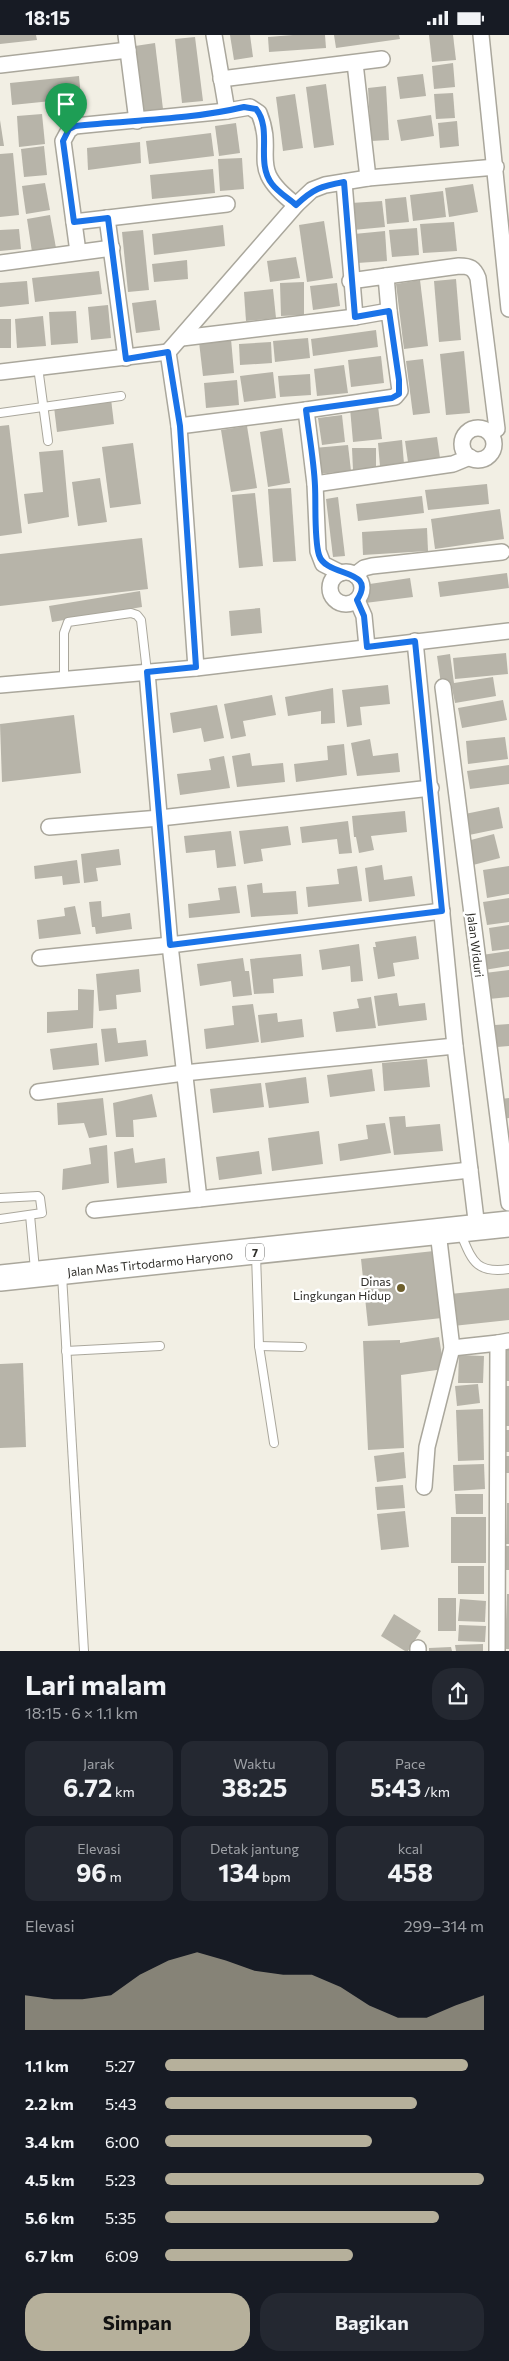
<!DOCTYPE html>
<html lang="id">
<head>
<meta charset="utf-8">
<style>
	body { margin:0; font-family:Commissioner,sans-serif; background:#242831; color:#f1f3f6; height:100vh; display:flex; flex-direction:column; font-size:19px; white-space:nowrap }
	* { box-sizing:border-box; margin:0 }
	p { font-size:16px; color:#9ea1a6 }
	.icon { flex:none; width:28px; height:28px; fill:none; stroke:currentColor; stroke-width:2; stroke-linecap:round; stroke-linejoin:round }
	.map { position:relative; height:1616px; overflow:hidden }
	.panel { display:flex; flex-direction:column; background:#171b24; flex:1 }
	.panel>* { flex:none }
	.pin { position:absolute; display:grid; place-items:center; width:42px; height:42px; color:#fff; margin:-51px -21px; border-radius:50% 50% 50% 0; rotate:-45deg; box-shadow:0 0 5px #0007 }
	.pin .icon { rotate:45deg }
	.round { display:grid; place-items:center; flex:none; width:52px; height:52px; border-radius:20px; background:#242831 }
	.overview { display:flex; align-items:center; justify-content:space-between; height:85px; padding:0 25px }
	h1 { font-size:28px; font-weight:700; line-height:38px }
	.metrics { display:grid; grid-template-columns:repeat(3,1fr); gap:8px; height:85px; padding:5px 25px }
	.metrics div { display:grid; align-content:center; border-radius:12px; background:#242831; text-align:center }
	.metrics b { font-size:25px; font-weight:700 }
	.metrics small { font-size:14px; font-weight:400 }
	.metrics p { font-size:14px }
	.chart { height:140px; padding:10px 25px }
	.chart p { display:flex; justify-content:space-between }
	.chart svg { width:100%; height:90px; margin-top:5px; fill:#b6b09b; opacity:.7 }
	.button { display:flex; gap:10px; margin-top:auto; padding:10px 25px }
	.button a { flex:1; height:58px; border-radius:20px; background:#b6b09b; color:#111; font-size:20px; font-weight:700; line-height:58px; text-align:center }
	.button a+a { background:#242831; color:#f1f3f6 }
	ul { padding:0 25px; list-style:none; font-size:16px }
	li { display:grid; grid-template-columns:80px 60px 1fr; align-items:center; height:38px }
	li i { height:12px; border-radius:6px; background:#b6b09b }
	.status { display:flex; justify-content:space-between; align-items:center; height:35px; padding:0 25px; background:#171b24; direction:ltr }
	.status svg { height:14px; fill:currentColor }
	.map>svg:first-child { display:block }
	.building { fill:#b7b4a9 }
	.lines { fill:none; stroke-linecap:round; stroke-linejoin:round }
	.service-casing { stroke:#aaa79c; stroke-width:10 }
	.minor-casing { stroke:#aaa79c; stroke-width:18 }
	.trunk-casing { stroke:#aaa79c; stroke-width:28 }
	.service { stroke:#fff; stroke-width:8 }
	.minor { stroke:#fff; stroke-width:15 }
	.trunk { stroke:#fff; stroke-width:25 }
	.route-casing { stroke:#fff; stroke-width:10 }
	.route { stroke:#1a73e8; stroke-width:6 }
	.poi-dot { fill:#6e5f2c; stroke:#fff; stroke-width:2 }
	.labels { text-anchor:middle; dominant-baseline:central; stroke-width:5; stroke-linejoin:round; paint-order:stroke }
	.shield { fill:#fff; stroke:#6d6d6a; stroke-width:1 }
	.shield-label { font-size:11px; font-weight:bold; fill:#2f2e2a }
	.street-label { font-size:12px; fill:#2f2e2a; stroke:#fff }
	.poi-label { font-size:12px; fill:#2f2e2a; stroke:#fff; text-anchor:end }
</style>
</head>
<body>
<div class="status"><b>18:15</b><svg viewBox="0 0 49 12"><path d="M0 12V9h3v3zM5 12V6h3v6zM10 12V3h3v9zM15 12V0h3v12zM26 1h20v11H26zM47 4h2v5h-2z"/></svg></div>
<div class="map">
<svg width="509" height="1616" viewBox="0 0 509 1616">
	<rect width="100%" height="100%" fill="#f2efe4"/>
	<g class="building">
		<polygon points="0,0 36,0 37,5 0,9"/>
		<polygon points="230,0 250,0 253,22 234,25"/>
		<polygon points="293,0 325,0 326,13 269,17 268,2"/>
		<polygon points="334,0 399,0 400,4 336,13"/>
		<polygon points="429,0 453,0 456,25 432,27"/>
		<polygon points="195,2 203,66 182,68 175,4"/>
		<polygon points="155,8 163,74 143,76 135,11"/>
		<polygon points="453,28 455,52 434,54 432,31"/>
		<polygon points="423,39 426,61 400,64 397,42"/>
		<polygon points="79,41 81,63 12,70 10,48"/>
		<polygon points="326,49 334,110 314,113 306,52"/>
		<polygon points="386,51 389,105 371,106 368,53"/>
		<polygon points="453,58 455,83 436,84 434,59"/>
		<polygon points="295,59 303,113 283,116 276,62"/>
		<polygon points="42,79 45,109 19,112 17,81"/>
		<polygon points="431,80 434,101 401,106 397,85"/>
		<polygon points="0,85 4,111 0,111"/>
		<polygon points="457,86 459,111 440,113 438,88"/>
		<polygon points="236,88 240,118 219,121 215,91"/>
		<polygon points="211,98 214,121 149,129 146,106"/>
		<polygon points="140,107 141,128 88,135 87,113"/>
		<polygon points="44,111 47,140 24,142 21,114"/>
		<polygon points="13,118 19,180 0,182 0,119"/>
		<polygon points="242,123 244,154 220,156 218,124"/>
		<polygon points="213,134 215,158 152,164 150,140"/>
		<polygon points="45,148 50,175 26,179 22,151"/>
		<polygon points="473,149 478,177 449,182 445,153"/>
		<polygon points="443,156 446,182 413,186 410,160"/>
		<polygon points="406,162 409,187 387,189 385,164"/>
		<polygon points="382,166 385,192 353,195 351,168"/>
		<polygon points="50,180 56,213 32,217 27,184"/>
		<polygon points="324,186 333,243 307,247 299,190"/>
		<polygon points="454,187 457,216 423,218 420,189"/>
		<polygon points="223,190 225,211 154,220 152,199"/>
		<polygon points="417,193 419,220 392,222 389,195"/>
		<polygon points="19,194 21,214 0,216 0,195"/>
		<polygon points="143,195 149,255 128,257 122,197"/>
		<polygon points="385,196 387,226 357,228 354,199"/>
		<polygon points="296,222 300,243 270,247 267,226"/>
		<polygon points="187,225 188,244 154,247 152,229"/>
		<polygon points="99,236 102,259 35,267 32,243"/>
		<polygon points="456,244 461,305 439,307 434,246"/>
		<polygon points="420,245 428,311 404,314 396,249"/>
		<polygon points="27,246 29,269 0,272 0,248"/>
		<polygon points="304,247 304,280 281,281 280,248"/>
		<polygon points="337,248 340,271 313,275 310,251"/>
		<polygon points="273,254 276,283 246,286 244,257"/>
		<polygon points="156,265 160,295 136,298 132,268"/>
		<polygon points="108,270 111,303 91,305 88,272"/>
		<polygon points="76,276 78,308 51,310 49,277"/>
		<polygon points="43,281 46,311 17,313 15,284"/>
		<rect x="0" y="284" width="11" height="29"/>
		<polygon points="376,295 378,312 313,321 311,304"/>
		<polygon points="308,303 310,323 275,327 273,306"/>
		<polygon points="231,304 234,338 203,341 199,307"/>
		<polygon points="271,307 272,328 240,330 239,309"/>
		<polygon points="464,316 470,378 446,380 440,319"/>
		<polygon points="381,321 384,348 351,352 348,325"/>
		<polygon points="423,324 430,378 413,380 406,326"/>
		<polygon points="344,330 348,358 317,361 314,334"/>
		<polygon points="273,337 276,363 244,367 240,341"/>
		<polygon points="310,339 311,360 280,362 278,341"/>
		<polygon points="237,345 239,370 206,373 204,348"/>
		<polygon points="111,364 114,389 57,397 54,372"/>
		<polygon points="378,371 382,404 353,407 350,373"/>
		<polygon points="342,380 345,407 322,410 318,383"/>
		<polygon points="9,390 22,498 0,501 0,391"/>
		<polygon points="247,391 257,453 231,457 221,395"/>
		<polygon points="282,393 290,448 268,452 260,397"/>
		<polygon points="437,402 440,423 408,427 405,406"/>
		<polygon points="402,405 404,429 380,431 378,408"/>
		<polygon points="133,408 141,469 110,473 102,412"/>
		<polygon points="348,410 351,436 316,439 314,413"/>
		<polygon points="352,413 376,413 376,434 353,435"/>
		<polygon points="63,415 69,482 28,489 24,459 43,457 39,417"/>
		<polygon points="100,443 107,487 78,491 72,447"/>
		<polygon points="487,449 489,469 428,475 425,455"/>
		<polygon points="291,453 296,526 273,527 268,454"/>
		<polygon points="255,458 263,531 239,533 232,460"/>
		<polygon points="422,461 424,478 358,486 356,469"/>
		<polygon points="338,462 345,521 333,522 326,464"/>
		<polygon points="500,474 504,504 435,514 431,484"/>
		<polygon points="427,493 428,516 363,520 362,497"/>
		<polygon points="142,503 148,554 0,571 0,519"/>
		<polygon points="507,538 509,553 440,562 438,547"/>
		<polygon points="410,543 413,562 365,568 363,550"/>
		<polygon points="140,556 142,572 52,587 49,571"/>
		<polygon points="260,573 262,598 231,601 229,576"/>
		<polygon points="506,618 508,639 455,644 453,623"/>
		<polygon points="450,619 454,648 493,642 496,661 455,668 451,648 441,649 437,621"/>
		<polygon points="388,650 390,669 360,672 362,690 347,692 342,655"/>
		<polygon points="333,653 335,688 321,689 321,676 288,681 285,662"/>
		<polygon points="272,660 276,680 243,686 246,701 231,704 224,669"/>
		<polygon points="503,665 507,685 462,693 458,673"/>
		<polygon points="217,670 224,703 204,707 201,693 173,698 170,678"/>
		<polygon points="74,680 81,738 2,747 0,689"/>
		<polygon points="505,702 508,724 468,729 466,706"/>
		<polygon points="370,704 373,721 398,718 400,737 357,741 351,708"/>
		<polygon points="344,709 347,740 296,747 294,729 328,725 327,711"/>
		<polygon points="250,718 252,731 283,728 285,747 237,752 232,721"/>
		<polygon points="224,721 230,753 180,760 177,739 211,735 209,724"/>
		<polygon points="509,730 509,749 470,754 467,736"/>
		<polygon points="499,772 503,793 469,800 465,779"/>
		<polygon points="405,776 407,797 371,801 374,815 359,818 356,802 354,802 352,781"/>
		<polygon points="348,786 352,818 339,819 337,804 302,808 300,792"/>
		<polygon points="288,791 291,810 261,814 263,826 244,829 239,796"/>
		<polygon points="231,796 236,831 217,833 215,815 186,818 184,801"/>
		<polygon points="494,799 500,823 473,830 467,806"/>
		<polygon points="119,814 121,830 96,833 98,846 84,848 81,819"/>
		<polygon points="77,825 80,848 63,850 62,841 35,844 34,831"/>
		<polygon points="382,830 384,845 412,841 415,861 369,867 365,833"/>
		<polygon points="357,831 362,866 308,872 306,852 339,849 337,834"/>
		<polygon points="509,831 509,859 487,863 483,835"/>
		<polygon points="262,848 263,858 296,856 298,879 251,882 247,850"/>
		<polygon points="236,851 240,878 189,883 188,869 220,865 218,853"/>
		<polygon points="509,863 509,887 487,890 483,867"/>
		<polygon points="101,866 102,882 130,878 132,894 96,899 95,892 92,892 89,867"/>
		<polygon points="75,871 81,899 39,904 37,885 65,881 64,873"/>
		<polygon points="509,890 509,914 492,916 489,893"/>
		<polygon points="416,901 419,924 393,928 395,941 378,944 373,912 376,912 375,907"/>
		<polygon points="359,909 363,946 351,947 350,931 322,935 319,915"/>
		<polygon points="509,916 509,931 484,935 482,920"/>
		<polygon points="301,919 303,941 273,944 274,958 254,959 250,924"/>
		<polygon points="243,923 245,936 249,936 252,960 233,962 231,946 200,951 197,929"/>
		<polygon points="139,934 141,957 116,960 117,974 99,976 96,939"/>
		<polygon points="509,935 509,962 489,964 485,938"/>
		<polygon points="78,954 94,955 93,993 47,998 47,977 78,975"/>
		<polygon points="397,958 399,971 425,968 427,985 378,991 374,961"/>
		<polygon points="371,962 376,993 336,997 333,977 359,973 357,964"/>
		<polygon points="253,969 259,1007 206,1014 204,994 234,990 232,971"/>
		<polygon points="277,978 278,987 302,984 304,1002 261,1008 258,980"/>
		<polygon points="509,989 509,1011 497,1012 495,990"/>
		<polygon points="116,993 118,1008 146,1005 148,1021 105,1027 101,994"/>
		<polygon points="97,1008 99,1030 53,1035 50,1014"/>
		<polygon points="427,1024 430,1052 384,1056 382,1028"/>
		<polygon points="372,1034 375,1056 330,1062 327,1040"/>
		<polygon points="306,1042 309,1068 269,1073 265,1048"/>
		<polygon points="261,1048 264,1072 213,1078 210,1054"/>
		<polygon points="152,1059 157,1082 133,1085 134,1102 116,1102 113,1068"/>
		<polygon points="103,1063 107,1100 89,1103 84,1088 58,1090 57,1068"/>
		<polygon points="509,1063 509,1083 502,1084 501,1064"/>
		<polygon points="405,1081 406,1092 440,1089 443,1116 394,1120 389,1082"/>
		<polygon points="385,1088 391,1118 340,1126 338,1109 368,1104 366,1090"/>
		<polygon points="319,1096 323,1129 272,1136 268,1103"/>
		<polygon points="107,1110 109,1148 62,1155 63,1134 91,1129 89,1113"/>
		<polygon points="133,1113 135,1128 165,1123 167,1148 117,1153 114,1117"/>
		<polygon points="259,1116 262,1139 219,1145 216,1122"/>
		<polygon points="434,1216 442,1283 368,1291 361,1224"/>
		<polygon points="509,1253 509,1285 453,1291 450,1259"/>
		<polygon points="439,1302 444,1334 401,1340 404,1413 368,1415 363,1306 400,1305 400,1308"/>
		<polygon points="509,1312 509,1346 503,1346 502,1313"/>
		<polygon points="459,1320 484,1321 483,1348 458,1348"/>
		<polygon points="23,1328 26,1412 0,1413 0,1329"/>
		<polygon points="478,1349 480,1368 457,1371 455,1351"/>
		<rect x="502" y="1351" width="7" height="40"/>
		<polygon points="483,1374 484,1425 458,1426 456,1375"/>
		<polygon points="505,1395 509,1395 509,1417 504,1417"/>
		<polygon points="404,1417 406,1443 377,1447 374,1421"/>
		<rect x="503" y="1421" width="6" height="17"/>
		<polygon points="484,1429 485,1454 454,1456 453,1430"/>
		<polygon points="403,1450 405,1473 377,1475 375,1452"/>
		<polygon points="455,1459 483,1459 483,1479 456,1479"/>
		<polygon points="507,1468 509,1468 509,1509 506,1509"/>
		<polygon points="405,1476 409,1512 381,1515 377,1479"/>
		<rect x="451" y="1482" width="35" height="46"/>
		<polygon points="506,1511 509,1511 509,1535 505,1535"/>
		<rect x="458" y="1531" width="26" height="28"/>
		<polygon points="507,1559 509,1559 509,1614 505,1614"/>
		<rect x="438" y="1563" width="18" height="33"/>
		<polygon points="460,1564 486,1566 485,1587 458,1586"/>
		<polygon points="394,1579 421,1596 408,1616 405,1616 381,1601"/>
		<polygon points="459,1590 486,1591 485,1607 458,1606"/>
		<polygon points="483,1609 483,1616 456,1616 455,1610"/>
		<polygon points="451,1612 452,1616 429,1616 429,1613"/>
	</g>
	<g class="lines">
		<defs>
			<g id="service">
				<polyline points="38,332 48,406"/>
				<polyline points="0,378 121,361"/>
				<polyline points="64,645 64,598 68,587 131,578 137,580 141,585 147,637"/>
				<polyline points="0,1163 38,1161 40,1163 42,1178 0,1184"/>
				<polyline points="30,1180 35,1235"/>
				<path d="M460 1197C472 1225 475 1239 509 1234"/>
				<polyline points="256,1219 259,1311 274,1408"/>
				<polyline points="62,1240 84,1616"/>
				<polyline points="259,1311 302,1312"/>
				<polyline points="66,1316 160,1311"/>
			</g>
			<g id="minor">
				<polyline points="126,0 137,86"/>
				<path d="M214 0 227 76 250 72 259 78C277 122 245 131 296 170"/>
				<polyline points="481,0 509,274"/>
				<polyline points="355,28 368,143"/>
				<polyline points="0,30 128,15"/>
				<polyline points="221,44 382,24"/>
				<polyline points="107,183 126,323"/>
				<polyline points="74,187 227,169"/>
				<polyline points="78,217 63,106 69,95 75,91 227,76"/>
				<polyline points="0,228 112,213"/>
				<path d="M386 241 459 231C470 231 474 233 478 243L497 394"/>
				<polyline points="350,246 386,241 389,276"/>
				<polyline points="182,303 355,282"/>
				<polyline points="0,337 168,317"/>
				<polyline points="179,391 306,375"/>
				<circle cx="478" cy="409" r="16"/>
				<polyline points="315,449 453,429 470,422"/>
				<circle cx="346" cy="553" r="16"/>
				<polyline points="341,538 323,529 318,516 315,449 306,375 395,362 400,356 389,276 355,282 344,147"/>
				<polyline points="355,540 364,533 372,531 502,517"/>
				<polyline points="357,565 364,581 367,612"/>
				<polyline points="415,606 455,1011 477,1193"/>
				<polyline points="196,633 179,391 168,317 296,170 312,155 325,150 368,143 496,132"/>
				<polyline points="147,637 170,910 199,1164 470,1135"/>
				<polyline points="0,650 196,633 509,596"/>
				<polyline points="443,652 509,1168"/>
				<polyline points="49,792 160,783 431,753"/>
				<polyline points="40,923 170,910 442,876"/>
				<polyline points="38,1057 184,1038 455,1011"/>
				<polyline points="94,1175 199,1164"/>
				<polyline points="452,1313 498,1308"/>
				<polyline points="424,1452 427,1412 452,1313 438,1197"/>
				<polyline points="418,1613 418,1616"/>
				<polyline points="497,1616 498,1308 509,1306"/>
			</g>
			<polyline id="trunk" points="0,1243 509,1189"/>
		</defs>
		<use href="#service" class="service-casing"/>
		<use href="#minor" class="minor-casing"/>
		<use href="#trunk" class="trunk-casing"/>
		<use href="#service" class="service"/>
		<use href="#minor" class="minor"/>
		<use href="#trunk" class="trunk"/>
	</g>
	<g class="lines">
		<defs>
			<path id="route" d="M244 72 256 74C273 95 255 127 272 149 278 157 288 163 296 170 313 154 321 151 344 147L355 282 389 276 399 345V359L392 363 306 375C309 400 314 426 315 451 316 470 314 504 319 520 326 543 378 533 357 565L364 581 367 612 415 606 442 876 170 910 147 637 196 632 180 391 168 317 126 324 108 183 74 187 63 106 69 94 75 91C131 85 189 85 244 72Z"/>
		</defs>
		<use href="#route" class="route-casing"/>
		<use href="#route" class="route"/>
	</g>
	<circle class="poi-dot" cx="401" cy="1253" r="5"/>
	<g class="labels">
		<rect class="shield" x="246" y="1208.5" width="18" height="17" rx="4"/>
		<g class="shield-label">
			<text x="255" y="1217">7</text>
		</g>
		<g class="street-label">
			<text transform="translate(476 910) rotate(83)">Jalan Widuri</text>
			<text transform="translate(150 1228) rotate(-6)">Jalan Mas Tirtodarmo Haryono</text>
		</g>
		<g class="poi-label">
			<text x="391" y="1246">Dinas<tspan x="391" dy="14">Lingkungan Hidup</tspan></text>
		</g>
	</g>
</svg>
<div class="pin" style="left:66px;top:99px;background:#1e9e55"><svg class="icon" aria-label="arrive" viewBox="0 0 24 24"><path d="M6 21V4h12l-3 4 3 4H6"/></svg></div>
</div>
<section class="panel">
<div class="overview"><div><h1>Lari malam</h1><p>18:15 · 6 × 1.1 km</p></div><a class="round"><svg class="icon" aria-label="share" viewBox="0 0 24 24"><path d="M12 15V3M7 8l5-5 5 5M5 13v7h14v-7"/></svg></a></div>
<div class="metrics">
<div><p>Jarak</p><b>6.72<small> km</small></b></div>
<div><p>Waktu</p><b>38:25</b></div>
<div><p>Pace</p><b>5:43<small> /km</small></b></div>
</div>
<div class="metrics">
<div><p>Elevasi</p><b>96<small> m</small></b></div>
<div><p>Detak jantung</p><b>134<small> bpm</small></b></div>
<div><p>kcal</p><b>458</b></div>
</div>
<div class="chart"><p><span>Elevasi</span>299–314 m</p>
<svg viewBox="0 0 160 44" preserveAspectRatio="none"><path d="M0 44V27L10 29L20 29L30 27L40 17L50 10L60 6L70 10L80 15L90 17L100 17L110 23L120 32L130 38L140 38L150 32L160 27V44z"/></svg>
</div>
<ul>
<li><b>1.1 km</b>5:27<i style="width:95%"></i></li>
<li><b>2.2 km</b>5:43<i style="width:79%"></i></li>
<li><b>3.4 km</b>6:00<i style="width:65%"></i></li>
<li><b>4.5 km</b>5:23<i style="width:100%"></i></li>
<li><b>5.6 km</b>5:35<i style="width:86%"></i></li>
<li><b>6.7 km</b>6:09<i style="width:59%"></i></li>
</ul>
<div class="button"><a>Simpan</a><a>Bagikan</a></div>
</section>
</body>
</html>
